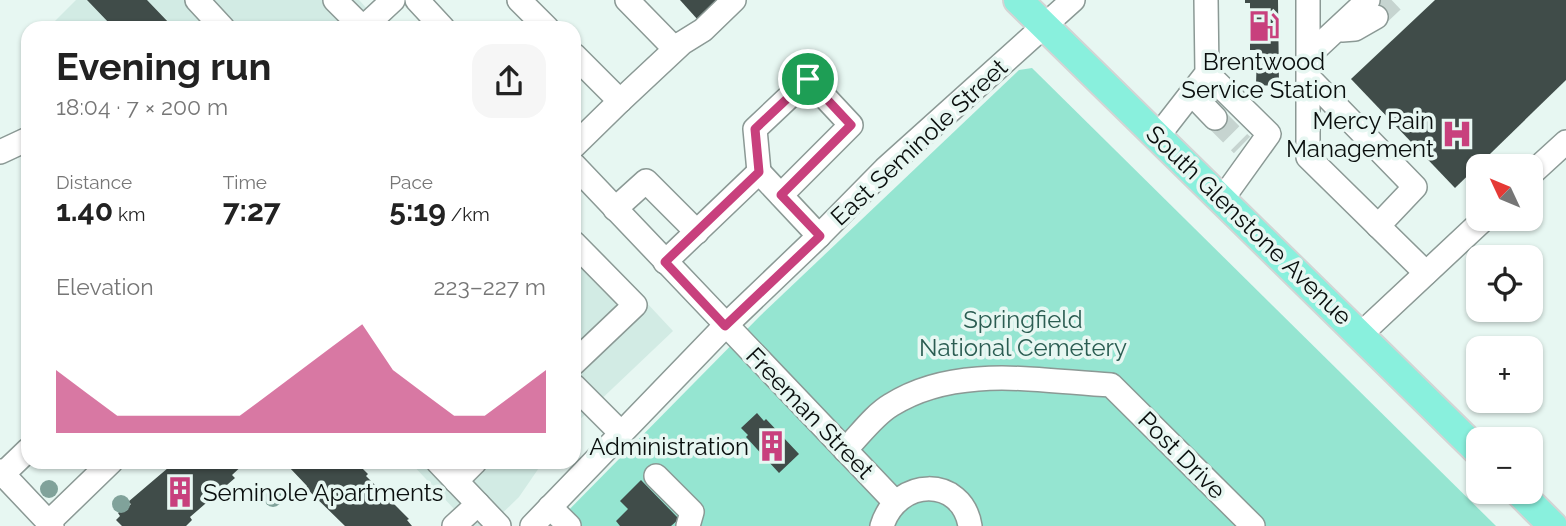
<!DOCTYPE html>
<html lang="en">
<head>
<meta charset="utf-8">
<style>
	body { margin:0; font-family:Raleway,sans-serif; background:#f6f6f6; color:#222; height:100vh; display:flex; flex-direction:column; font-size:26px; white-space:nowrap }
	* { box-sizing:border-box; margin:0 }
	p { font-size:23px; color:#767676 }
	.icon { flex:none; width:38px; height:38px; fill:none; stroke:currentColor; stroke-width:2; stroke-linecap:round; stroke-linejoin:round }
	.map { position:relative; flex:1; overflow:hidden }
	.sheet { position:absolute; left:21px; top:21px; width:560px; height:448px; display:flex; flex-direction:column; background:#fff; border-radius:21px; box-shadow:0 2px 5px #0004 }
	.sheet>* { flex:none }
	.needle { width:46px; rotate:314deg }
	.fabs { position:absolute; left:1466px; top:154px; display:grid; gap:14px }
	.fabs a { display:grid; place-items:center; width:77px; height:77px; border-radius:14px; background:#fff; box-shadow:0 2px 5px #0004; font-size:35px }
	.pin { position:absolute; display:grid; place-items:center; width:60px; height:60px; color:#fff; margin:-30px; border:4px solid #fff; border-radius:50%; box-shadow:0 2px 7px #0007 }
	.round { display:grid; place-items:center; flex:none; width:74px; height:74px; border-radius:21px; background:#f6f6f6 }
	.overview { display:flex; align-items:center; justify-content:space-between; height:119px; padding:0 35px }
	h1 { font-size:38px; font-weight:700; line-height:52px }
	.metrics { display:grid; grid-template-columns:repeat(3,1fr); gap:10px; height:119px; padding:7px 35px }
	.metrics div { display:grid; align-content:center }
	.metrics b { font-size:30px; font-weight:700 }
	.metrics small { font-size:19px; font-weight:400 }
	.metrics p { font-size:19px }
	.chart { height:196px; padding:14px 35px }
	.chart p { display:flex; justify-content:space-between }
	.chart svg { width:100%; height:126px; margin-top:7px; fill:#c8407d; opacity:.7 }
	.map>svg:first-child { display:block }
	.built { fill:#d2ebe4 }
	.green { fill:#95e5d1 }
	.building { fill:#404c49 }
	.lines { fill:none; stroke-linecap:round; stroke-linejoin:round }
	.minor-tunnel { stroke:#c6d4d0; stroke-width:23; stroke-dasharray:23 11; stroke-linecap:butt }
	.minor-casing { stroke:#8b9995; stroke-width:26 }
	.major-casing { stroke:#d3d4d4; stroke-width:32 }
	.minor { stroke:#fff; stroke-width:23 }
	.major { stroke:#89f0dd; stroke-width:28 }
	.tree { fill:#80a29a }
	.route-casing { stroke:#fff; stroke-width:14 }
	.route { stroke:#c8407d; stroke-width:9 }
	.labels { text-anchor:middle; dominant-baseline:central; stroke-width:7; stroke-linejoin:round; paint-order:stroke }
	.poi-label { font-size:24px; fill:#0a0f0e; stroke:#e7f7f2; text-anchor:end }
	.street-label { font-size:24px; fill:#0a0f0e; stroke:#e7f7f2 }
	.park-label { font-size:24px; fill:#2b5d52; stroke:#e7f7f2 }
</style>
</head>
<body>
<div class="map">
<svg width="1566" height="526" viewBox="0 0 1566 526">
	<rect width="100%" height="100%" fill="#e7f7f2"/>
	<g class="built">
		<polygon points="76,0 359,0 385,28 48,28"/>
		<polygon points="574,225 673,331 574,425"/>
		<polygon points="410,462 543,462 519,497 489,526 470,526"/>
	</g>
	<polygon class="green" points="1032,68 1496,526 553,526 760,316 1019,70"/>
	<g class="building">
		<polygon points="87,0 147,0 170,24 166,28 106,28 110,24"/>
		<polygon points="680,0 719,0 698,20"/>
		<polygon points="1245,0 1278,0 1279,86 1256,85 1257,50 1250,50 1250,3 1245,3"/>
		<polygon points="1435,0 1566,0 1566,80 1455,188 1351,79"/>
		<polygon points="757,413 764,421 766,419 799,454 779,473 746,437 748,435 741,428"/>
		<polygon points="175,462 246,462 232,475 235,478 190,517 192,520 186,526 122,526 116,520 120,516 118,513 121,510 123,512 131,504 128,502"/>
		<polygon points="281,462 356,462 368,474 366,476 409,519 407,520 412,526 345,526 306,488 307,486 289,467 287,468"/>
		<polygon points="641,480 679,519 671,526 620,526 616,521 628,509 620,501"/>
	</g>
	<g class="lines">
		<g class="minor-tunnel">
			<polyline points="1376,17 1394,0"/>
			<polyline points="1215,118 1242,145"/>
		</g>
		<defs>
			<g id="minor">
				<polyline points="197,0 223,28"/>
				<polyline points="335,0 363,28 393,0"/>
				<polyline points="417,0 443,28"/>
				<polyline points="519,0 547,28"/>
				<polyline points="627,0 675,49"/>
				<polyline points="1308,0 1308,157 1426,273"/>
				<polyline points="1342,30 1355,29 1376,17"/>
				<polyline points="574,55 620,101 574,146"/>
				<polyline points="1309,55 1368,0"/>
				<polyline points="1207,73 1269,134 1223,198"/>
				<polyline points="1309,78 1415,187 1378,226"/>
				<polyline points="1191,93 1215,118"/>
				<polyline points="620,101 682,43 703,30 734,0"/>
				<polyline points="1158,136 1207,73 1206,0"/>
				<polyline points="0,152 28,139"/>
				<polyline points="574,165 894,501"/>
				<polyline points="759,172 755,129 808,79 851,125 781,195"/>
				<polyline points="1531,174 1566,142"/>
				<polyline points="615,209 646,181 697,232"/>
				<polyline points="574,243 635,305 574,363"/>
				<polyline points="665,262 759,172 819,236"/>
				<polyline points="1361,334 1484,219"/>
				<polyline points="574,386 621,433"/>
				<path d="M845 450C859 436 874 415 891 405 956 364 1038 381 1111 385L1253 526"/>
				<polyline points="438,462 499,526"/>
				<polyline points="0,471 52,526"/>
				<polyline points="3,474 28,450"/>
				<polyline points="656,476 692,512 688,526"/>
				<polyline points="456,481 475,462"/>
				<polyline points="550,507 569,526"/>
				<polyline points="49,522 111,462"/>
				<polyline points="454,526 478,504"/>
				<polyline points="532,526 725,326 819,236 885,169 1073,0"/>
				<path d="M882 526C897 477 962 476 970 526"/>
			</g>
			<g id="major">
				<polyline points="1018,0 1479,452"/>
				<polyline points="1519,492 1553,526"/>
			</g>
		</defs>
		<use href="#minor" class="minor-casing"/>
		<use href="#major" class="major-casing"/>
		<use href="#minor" class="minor"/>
		<use href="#major" class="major"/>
	</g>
	<g class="tree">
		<circle cx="49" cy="489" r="9"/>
		<circle cx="273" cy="498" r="9"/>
		<circle cx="121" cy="504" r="9"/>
	</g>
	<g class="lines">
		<defs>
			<polygon id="route" points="808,79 851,125 781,195 820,236 725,326 665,262 759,172 755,129"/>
		</defs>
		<use href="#route" class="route-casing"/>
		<use href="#route" class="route"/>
	</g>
	<defs>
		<symbol id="fuel-bare" viewBox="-9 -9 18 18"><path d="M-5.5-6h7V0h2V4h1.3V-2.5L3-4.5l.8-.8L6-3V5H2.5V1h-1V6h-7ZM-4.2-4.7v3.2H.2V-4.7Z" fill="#c8407d" stroke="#e7f7f2" stroke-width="2.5" paint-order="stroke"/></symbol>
		<symbol id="hospital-bare" viewBox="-9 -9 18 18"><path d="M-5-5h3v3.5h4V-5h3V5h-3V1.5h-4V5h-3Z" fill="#c8407d" stroke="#e7f7f2" stroke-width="2.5" paint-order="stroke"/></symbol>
		<symbol id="building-bare" viewBox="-9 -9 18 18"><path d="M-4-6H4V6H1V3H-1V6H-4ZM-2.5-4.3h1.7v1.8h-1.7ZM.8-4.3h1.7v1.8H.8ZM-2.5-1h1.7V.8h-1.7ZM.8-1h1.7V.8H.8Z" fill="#c8407d" stroke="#e7f7f2" stroke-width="2.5" paint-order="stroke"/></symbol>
	</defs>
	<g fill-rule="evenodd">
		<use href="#fuel-bare" x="1242" y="4" width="44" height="44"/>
		<use href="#hospital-bare" x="1435" y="112" width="44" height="44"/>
		<use href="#building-bare" x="750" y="424" width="44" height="44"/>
		<use href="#building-bare" x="158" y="470" width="44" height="44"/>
	</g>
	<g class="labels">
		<g class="poi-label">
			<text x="1264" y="61" text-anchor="middle">Brentwood<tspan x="1264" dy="28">Service Station</tspan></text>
			<text x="1434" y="120">Mercy Pain<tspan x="1434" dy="28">Management</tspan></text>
			<text x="749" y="446">Administration</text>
			<text x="203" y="492" text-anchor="start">Seminole Apartments</text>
		</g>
		<g class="street-label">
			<text transform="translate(919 142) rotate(-43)">East Seminole Street</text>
			<text transform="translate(1249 225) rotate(44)">South Glenstone Avenue</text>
			<text transform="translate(810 413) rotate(46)">Freeman Street</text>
			<text transform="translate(1182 455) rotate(45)">Post Drive</text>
		</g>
		<g class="park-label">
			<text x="1023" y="319">Springfield<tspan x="1023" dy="28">National Cemetery</tspan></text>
		</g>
	</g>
</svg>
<div class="fabs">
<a><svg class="needle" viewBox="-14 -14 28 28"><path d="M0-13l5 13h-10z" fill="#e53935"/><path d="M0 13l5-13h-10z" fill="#767676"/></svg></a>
<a><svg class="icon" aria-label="locate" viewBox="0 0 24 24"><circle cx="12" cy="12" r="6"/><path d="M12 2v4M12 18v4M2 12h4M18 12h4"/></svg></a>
<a>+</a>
<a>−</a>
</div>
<div class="pin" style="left:808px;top:79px;background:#1e9e55"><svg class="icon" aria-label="arrive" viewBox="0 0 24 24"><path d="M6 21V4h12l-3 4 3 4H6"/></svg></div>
<section class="sheet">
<div class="overview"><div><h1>Evening run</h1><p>18:04 · 7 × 200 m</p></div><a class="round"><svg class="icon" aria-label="share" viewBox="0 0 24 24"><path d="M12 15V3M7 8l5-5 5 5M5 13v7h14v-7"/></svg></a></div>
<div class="metrics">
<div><p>Distance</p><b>1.40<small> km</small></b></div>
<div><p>Time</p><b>7:27</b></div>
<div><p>Pace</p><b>5:19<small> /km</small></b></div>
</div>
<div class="chart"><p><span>Elevation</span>223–227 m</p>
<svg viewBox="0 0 160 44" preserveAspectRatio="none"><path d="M0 44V22L10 30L20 38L30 38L40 38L50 38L60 38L70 30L80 22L90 14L100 6L110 22L120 30L130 38L140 38L150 30L160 22V44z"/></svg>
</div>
</section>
</div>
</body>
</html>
